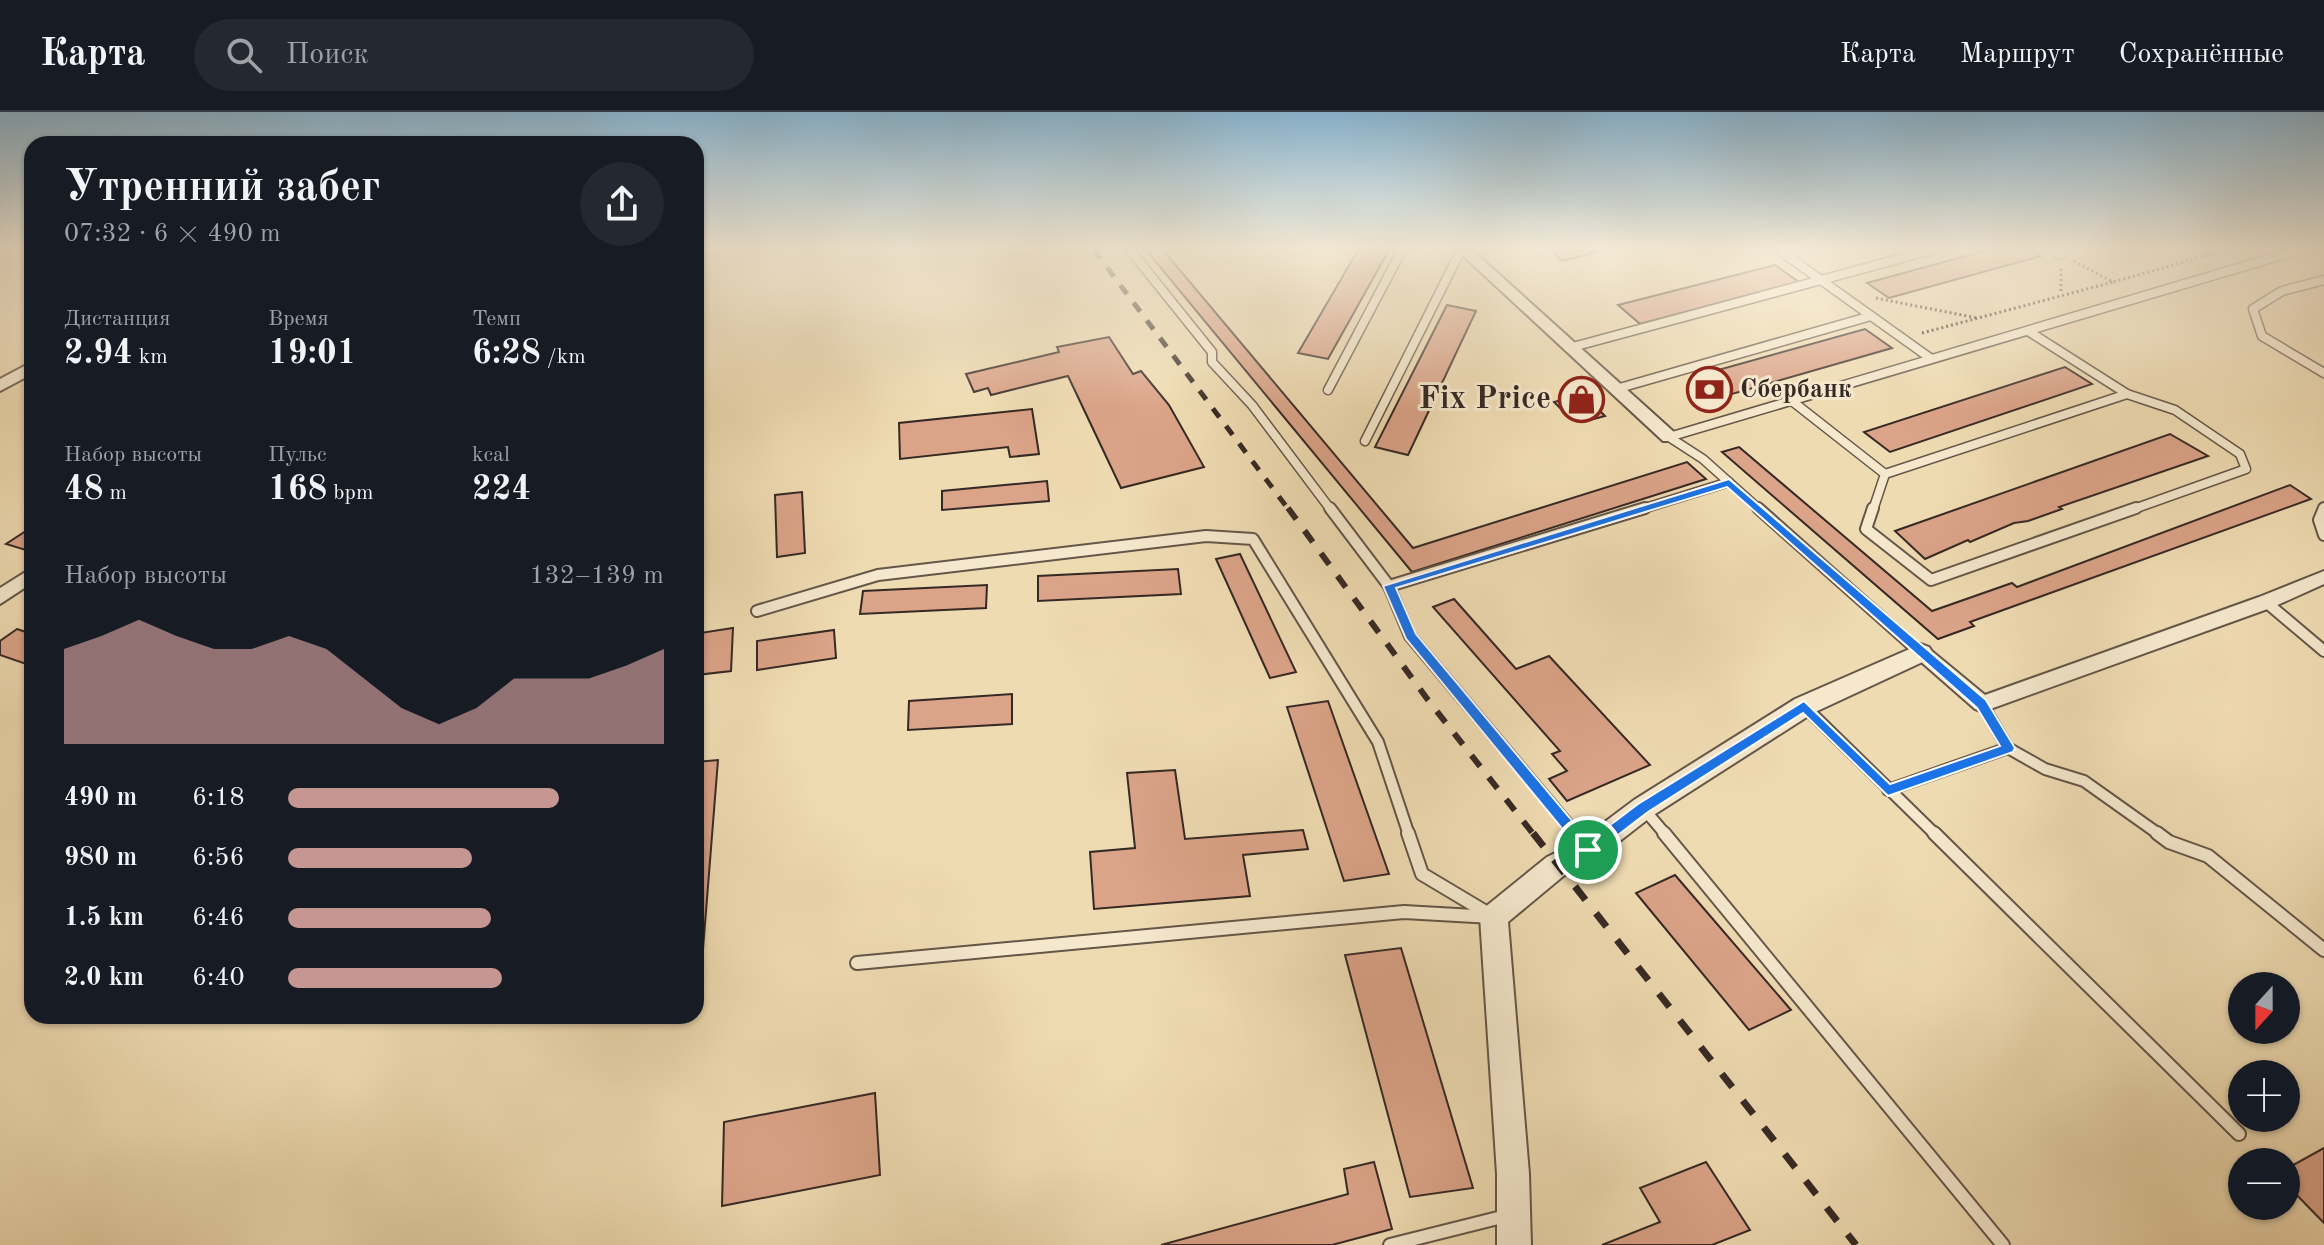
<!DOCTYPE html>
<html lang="ru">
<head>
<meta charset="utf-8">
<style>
	body { margin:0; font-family:"Old Standard TT",serif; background:#242831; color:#f1f3f6; height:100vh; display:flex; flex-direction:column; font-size:30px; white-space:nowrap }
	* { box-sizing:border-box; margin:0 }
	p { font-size:26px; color:#9ea1a6 }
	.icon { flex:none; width:44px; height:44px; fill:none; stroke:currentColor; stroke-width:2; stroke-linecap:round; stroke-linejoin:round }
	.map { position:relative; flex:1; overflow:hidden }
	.details { position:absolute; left:24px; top:24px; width:680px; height:888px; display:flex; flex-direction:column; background:#171b24; border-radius:24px; box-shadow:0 2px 6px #0004 }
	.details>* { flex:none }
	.needle { width:52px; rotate:201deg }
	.buttons { position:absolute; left:2228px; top:860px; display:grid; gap:16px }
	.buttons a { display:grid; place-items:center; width:72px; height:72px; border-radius:50%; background:#171b24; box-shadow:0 2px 6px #0004; font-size:40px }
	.pin { position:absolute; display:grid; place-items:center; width:68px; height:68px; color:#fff; margin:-34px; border:4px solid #fff; border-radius:50%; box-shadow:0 2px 8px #0007 }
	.round { display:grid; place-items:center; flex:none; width:84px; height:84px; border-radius:42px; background:#242831 }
	.head { display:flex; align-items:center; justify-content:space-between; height:136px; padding:0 40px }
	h1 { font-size:44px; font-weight:800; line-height:60px }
	.figures { display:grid; grid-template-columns:repeat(3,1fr); gap:12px; height:136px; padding:8px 40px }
	.figures div { display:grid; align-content:center }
	.figures b { font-size:34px; font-weight:800 }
	.figures small { font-size:22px; font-weight:400 }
	.figures p { font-size:22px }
	.chart { height:224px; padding:16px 40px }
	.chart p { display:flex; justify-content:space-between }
	.chart svg { width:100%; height:144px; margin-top:8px; fill:#c59692; opacity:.7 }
	ul { padding:0 40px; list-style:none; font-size:26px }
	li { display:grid; grid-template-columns:128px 96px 1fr; align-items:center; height:60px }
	li i { height:20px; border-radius:10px; background:#c59692 }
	header { display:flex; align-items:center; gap:48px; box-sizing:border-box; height:112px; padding:0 40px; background:#171b24; border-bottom:2px solid #363941 }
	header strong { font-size:38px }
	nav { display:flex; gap:44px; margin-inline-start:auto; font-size:28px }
	.search { width:560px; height:72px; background:#242831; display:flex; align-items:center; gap:20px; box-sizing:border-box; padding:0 28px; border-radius:44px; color:#9ea1a6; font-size:30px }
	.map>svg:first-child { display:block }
	.building { fill:#dba388; stroke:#352925; stroke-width:2 }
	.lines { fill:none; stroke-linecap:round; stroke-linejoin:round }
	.service-far2-casing { stroke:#645648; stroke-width:11 }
	.service-far1-casing { stroke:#645648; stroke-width:14 }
	.service-casing { stroke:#645648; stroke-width:16 }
	.minor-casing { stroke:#645648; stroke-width:4 }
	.tertiary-casing { stroke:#645648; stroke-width:4 }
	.path { stroke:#352925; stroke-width:3; stroke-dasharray:2 3; stroke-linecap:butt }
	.service-far2 { stroke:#f5e8cd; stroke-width:8 }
	.service-far1 { stroke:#f5e8cd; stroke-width:10 }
	.service { stroke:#f5e8cd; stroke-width:12 }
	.minor { fill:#f5e8cd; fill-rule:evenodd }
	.tertiary { fill:#f5e8cd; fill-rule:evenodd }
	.rail-far2 { stroke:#352925; stroke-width:5; stroke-dasharray:11 11; stroke-linecap:butt }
	.rail-far1 { stroke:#352925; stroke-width:6; stroke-dasharray:14 14; stroke-linecap:butt }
	.rail { stroke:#352925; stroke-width:7; stroke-dasharray:17 17; stroke-linecap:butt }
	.route { fill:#1a73e8; stroke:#fff; stroke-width:2; fill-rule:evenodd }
	.labels { text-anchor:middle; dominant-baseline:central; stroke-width:6; stroke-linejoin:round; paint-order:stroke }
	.far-poi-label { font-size:26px; font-weight:bold; fill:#352925; stroke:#f5e8cd; text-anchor:start }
	.poi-label { font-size:32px; font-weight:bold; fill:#352925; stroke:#f5e8cd; text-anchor:end }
</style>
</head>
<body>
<header>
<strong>Карта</strong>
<div class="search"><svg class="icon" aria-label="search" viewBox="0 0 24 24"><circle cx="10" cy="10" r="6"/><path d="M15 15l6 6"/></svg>Поиск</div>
<nav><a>Карта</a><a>Маршрут</a><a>Сохранённые</a></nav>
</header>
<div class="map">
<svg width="2324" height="1133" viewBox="0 0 2324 1133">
	<rect width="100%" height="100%" fill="#efdbb2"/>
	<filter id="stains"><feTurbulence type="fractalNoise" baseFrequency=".0025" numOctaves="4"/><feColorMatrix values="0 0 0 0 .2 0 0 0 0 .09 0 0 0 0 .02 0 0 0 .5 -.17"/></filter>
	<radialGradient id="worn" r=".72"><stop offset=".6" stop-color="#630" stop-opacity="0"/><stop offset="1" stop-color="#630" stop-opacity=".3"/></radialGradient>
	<g class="building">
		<polygon points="1146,138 1163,138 1413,436 1687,350 1706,367 1412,460"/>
		<polygon points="1358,138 1389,138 1328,247 1298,241"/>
		<polygon points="1550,138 1606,138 1562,149"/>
		<polygon points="1988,138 2032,138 2041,144 1889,186 1867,171"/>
		<polygon points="1775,153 1799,170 1640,212 1618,193"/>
		<polygon points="1447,193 1476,199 1408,343 1375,335"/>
		<polygon points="1865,217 1892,236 1718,286 1693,265"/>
		<polygon points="1109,225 1133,262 1141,259 1169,293 1204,355 1121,376 1068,264 991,283 988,276 974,280 966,262 1059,240 1057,235"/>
		<polygon points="2065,255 2092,272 1890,340 1864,320"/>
		<polygon points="1588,281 1600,292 1595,294 1605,304 1587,309 1576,298 1565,301 1554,290"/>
		<polygon points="1032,297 1039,342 1010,345 1008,335 900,347 899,311"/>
		<polygon points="2170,322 2208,344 2059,395 2062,397 2028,409 2014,411 1970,430 1968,428 1925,447 1895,419"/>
		<polygon points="1739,335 1932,499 2012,471 2017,475 2290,373 2311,387 1970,510 1974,514 1938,527 1722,340"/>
		<polygon points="1047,369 1049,389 942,398 942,379"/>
		<polygon points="802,380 805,441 777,445 775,383"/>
		<polygon points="32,415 32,437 29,439 6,432"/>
		<polygon points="1240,442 1296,560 1270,566 1216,447"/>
		<polygon points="1178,457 1181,482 1038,489 1038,464"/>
		<polygon points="987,473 986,496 860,502 863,479"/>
		<polygon points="1454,487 1516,557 1549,544 1650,653 1567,689 1549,667 1567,659 1552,642 1560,639 1433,495"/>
		<polygon points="733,516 731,559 696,563 700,521"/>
		<polygon points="17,517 32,522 32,551 29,553 0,543 0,529"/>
		<polygon points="834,518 836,546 757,558 757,529"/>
		<polygon points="1012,582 1012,612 908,618 909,589"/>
		<polygon points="1328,589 1389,762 1344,769 1287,595"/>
		<polygon points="718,648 698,900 696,900 696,650"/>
		<polygon points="1175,658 1185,727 1303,718 1308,737 1243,743 1250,784 1094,797 1090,740 1135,736 1127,661"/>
		<polygon points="1675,763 1791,898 1749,918 1636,781"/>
		<polygon points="1401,836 1473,1076 1410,1085 1345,843"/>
		<polygon points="875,981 880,1063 722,1094 724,1010"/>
		<polygon points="2324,1036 2324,1111 2286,1072 2286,1057"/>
		<polygon points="1374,1050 1392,1117 1332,1133 1161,1133 1348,1082 1344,1057"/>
		<polygon points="1706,1050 1750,1118 1712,1133 1602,1133 1660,1110 1640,1076"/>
	</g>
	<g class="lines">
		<defs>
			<g id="service-far2">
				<polyline points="1130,138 1212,240 1212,250 1252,293 1331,398"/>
				<polyline points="1779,138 1930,246"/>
				<polyline points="2053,138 2061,143"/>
				<polyline points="2324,168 2282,179 2253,197 2262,224 2324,261"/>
				<polyline points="2028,219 2127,282 2175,298 2240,342 2246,357 2131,398"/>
				<polyline points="1569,236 1932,138"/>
				<polyline points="1616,277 1871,204"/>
				<polyline points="1328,278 1402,138"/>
				<polyline points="1792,289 1885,362 1873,398"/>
				<polyline points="1669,325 2299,138"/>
				<polyline points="1669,325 1703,347 1760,398"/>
				<polyline points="1365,329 1461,138"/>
				<polyline points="1885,362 2127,282"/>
				<polyline points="1639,398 1729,370"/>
			</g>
			<g id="service-far1">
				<polyline points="1330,396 1389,474 1645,396"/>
				<polyline points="1758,396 1921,541"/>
				<polyline points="1873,396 1866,417 1931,468 2136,396"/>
				<polyline points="2324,396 2319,408 2324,423"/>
				<polyline points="1389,474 1410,524 1577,723"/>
				<polyline points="2266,490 2324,539"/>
				<polyline points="757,499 878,463 1206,424 1253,427 1378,630 1409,723"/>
				<polyline points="1982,592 2008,636 2045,657 2084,669 2160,723"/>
				<polyline points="1804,594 1936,723"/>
				<polyline points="1888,678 2008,636"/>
				<polyline points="1643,696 1666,723"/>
			</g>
			<g id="service">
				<polyline points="1408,721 1422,762 1494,805"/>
				<polyline points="1575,721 1587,736"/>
				<polyline points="1664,721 2003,1133"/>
				<polyline points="1934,721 2239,1022"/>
				<polyline points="2157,721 2169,730 2208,744 2324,838"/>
				<polyline points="857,851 1404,800 1492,805"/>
				<polyline points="1390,1133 1510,1103"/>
			</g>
			<g id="minor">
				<polygon points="1457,138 1472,138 1675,321 1677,325 1675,329 1663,329"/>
				<polygon points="32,250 32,262 0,279 0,267"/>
				<polygon points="32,456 32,471 0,492 0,476"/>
				<polygon points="2324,459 2324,472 2273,495 1982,600 1975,597 1911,541 1921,534 1928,536 1985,583 2259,485"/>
			</g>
			<polygon id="tertiary" points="1921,532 1929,535 1933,541 1929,547 1813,601 1652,704 1598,746 1567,761 1508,810 1529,1062 1531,1133 1497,1133 1497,1062 1480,805 1484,796 1547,745 1578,730 1634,688 1795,587"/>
		</defs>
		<use href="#service-far2" class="service-far2-casing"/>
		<use href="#service-far1" class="service-far1-casing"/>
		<use href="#service" class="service-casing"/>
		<use href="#minor" class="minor-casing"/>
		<use href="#tertiary" class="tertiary-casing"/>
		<g class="path">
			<polyline points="2074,149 2113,170 2226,138"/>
			<polyline points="2061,157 2061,182"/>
			<polyline points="1876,186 1977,206"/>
			<polyline points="1922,221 2113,170"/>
		</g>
		<use href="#service-far2" class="service-far2"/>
		<use href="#service-far1" class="service-far1"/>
		<use href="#service" class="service"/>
		<use href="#minor" class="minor"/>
		<use href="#tertiary" class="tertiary"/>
		<polyline class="rail-far2" points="1094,138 1289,398"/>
		<polyline class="rail-far1" points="1288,396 1428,588 1534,723"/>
		<polyline class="rail" points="1533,721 1856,1133"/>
	</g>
	<linearGradient id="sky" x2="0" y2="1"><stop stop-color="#89b6d3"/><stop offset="0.46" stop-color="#f8efdc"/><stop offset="1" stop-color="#f8efdc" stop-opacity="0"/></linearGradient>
	<rect width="2324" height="297" fill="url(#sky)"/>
	<path class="route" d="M1729 367 1986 588 2015 636 2013 640 1888 684 1803 601 1648 700 1593 742H1583L1406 527 1383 474ZM1727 375 1977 596 2000 634 1890 672 1804 589 1638 692 1589 729 1416 522 1396 476Z"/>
	<defs>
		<symbol id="bank-ring" viewBox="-11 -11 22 22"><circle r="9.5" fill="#f5e8cd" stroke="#8f2418" stroke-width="1.5"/><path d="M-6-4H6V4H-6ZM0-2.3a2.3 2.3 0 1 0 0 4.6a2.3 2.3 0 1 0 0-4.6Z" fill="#8f2418"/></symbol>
		<symbol id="shop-ring" viewBox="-11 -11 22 22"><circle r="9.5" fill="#f5e8cd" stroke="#8f2418" stroke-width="1.5"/><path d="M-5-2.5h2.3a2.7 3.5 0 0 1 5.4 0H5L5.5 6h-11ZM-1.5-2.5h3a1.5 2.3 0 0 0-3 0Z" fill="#8f2418"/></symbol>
	</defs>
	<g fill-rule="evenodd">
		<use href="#bank-ring" x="1684" y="252" width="51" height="51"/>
		<use href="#shop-ring" x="1556" y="262" width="51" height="51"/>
	</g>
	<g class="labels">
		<g class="far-poi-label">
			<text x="1740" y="278">Сбербанк</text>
		</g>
		<g class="poi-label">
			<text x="1551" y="288">Fix Price</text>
		</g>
	</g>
	<rect width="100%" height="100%" filter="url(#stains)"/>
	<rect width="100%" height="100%" fill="url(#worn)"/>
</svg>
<div class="buttons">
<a><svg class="needle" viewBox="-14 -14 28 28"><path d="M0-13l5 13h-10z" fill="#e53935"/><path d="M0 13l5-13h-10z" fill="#9ea1a6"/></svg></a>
<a>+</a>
<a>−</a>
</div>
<div class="pin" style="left:1588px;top:738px;background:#1e9e55"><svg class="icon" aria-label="arrive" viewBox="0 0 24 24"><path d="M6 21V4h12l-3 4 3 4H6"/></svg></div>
<section class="details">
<div class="head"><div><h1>Утренний забег</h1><p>07:32 · 6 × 490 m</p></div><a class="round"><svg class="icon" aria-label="share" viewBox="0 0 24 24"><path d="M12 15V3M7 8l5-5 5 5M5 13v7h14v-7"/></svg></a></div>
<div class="figures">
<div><p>Дистанция</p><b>2.94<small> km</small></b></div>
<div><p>Время</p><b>19:01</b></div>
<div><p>Темп</p><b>6:28<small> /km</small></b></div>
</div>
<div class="figures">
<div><p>Набор высоты</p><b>48<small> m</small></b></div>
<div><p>Пульс</p><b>168<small> bpm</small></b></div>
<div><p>kcal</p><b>224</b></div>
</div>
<div class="chart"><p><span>Набор высоты</span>132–139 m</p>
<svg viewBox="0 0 160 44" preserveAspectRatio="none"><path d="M0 44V15L10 11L20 6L30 11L40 15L50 15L60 11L70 15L80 24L90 33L100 38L110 33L120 24L130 24L140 24L150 20L160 15V44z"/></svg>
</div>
<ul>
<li><b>490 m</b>6:18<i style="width:72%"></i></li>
<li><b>980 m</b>6:56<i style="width:49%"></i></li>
<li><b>1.5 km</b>6:46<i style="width:54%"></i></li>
<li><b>2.0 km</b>6:40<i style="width:57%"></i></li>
</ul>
</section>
</div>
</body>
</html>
